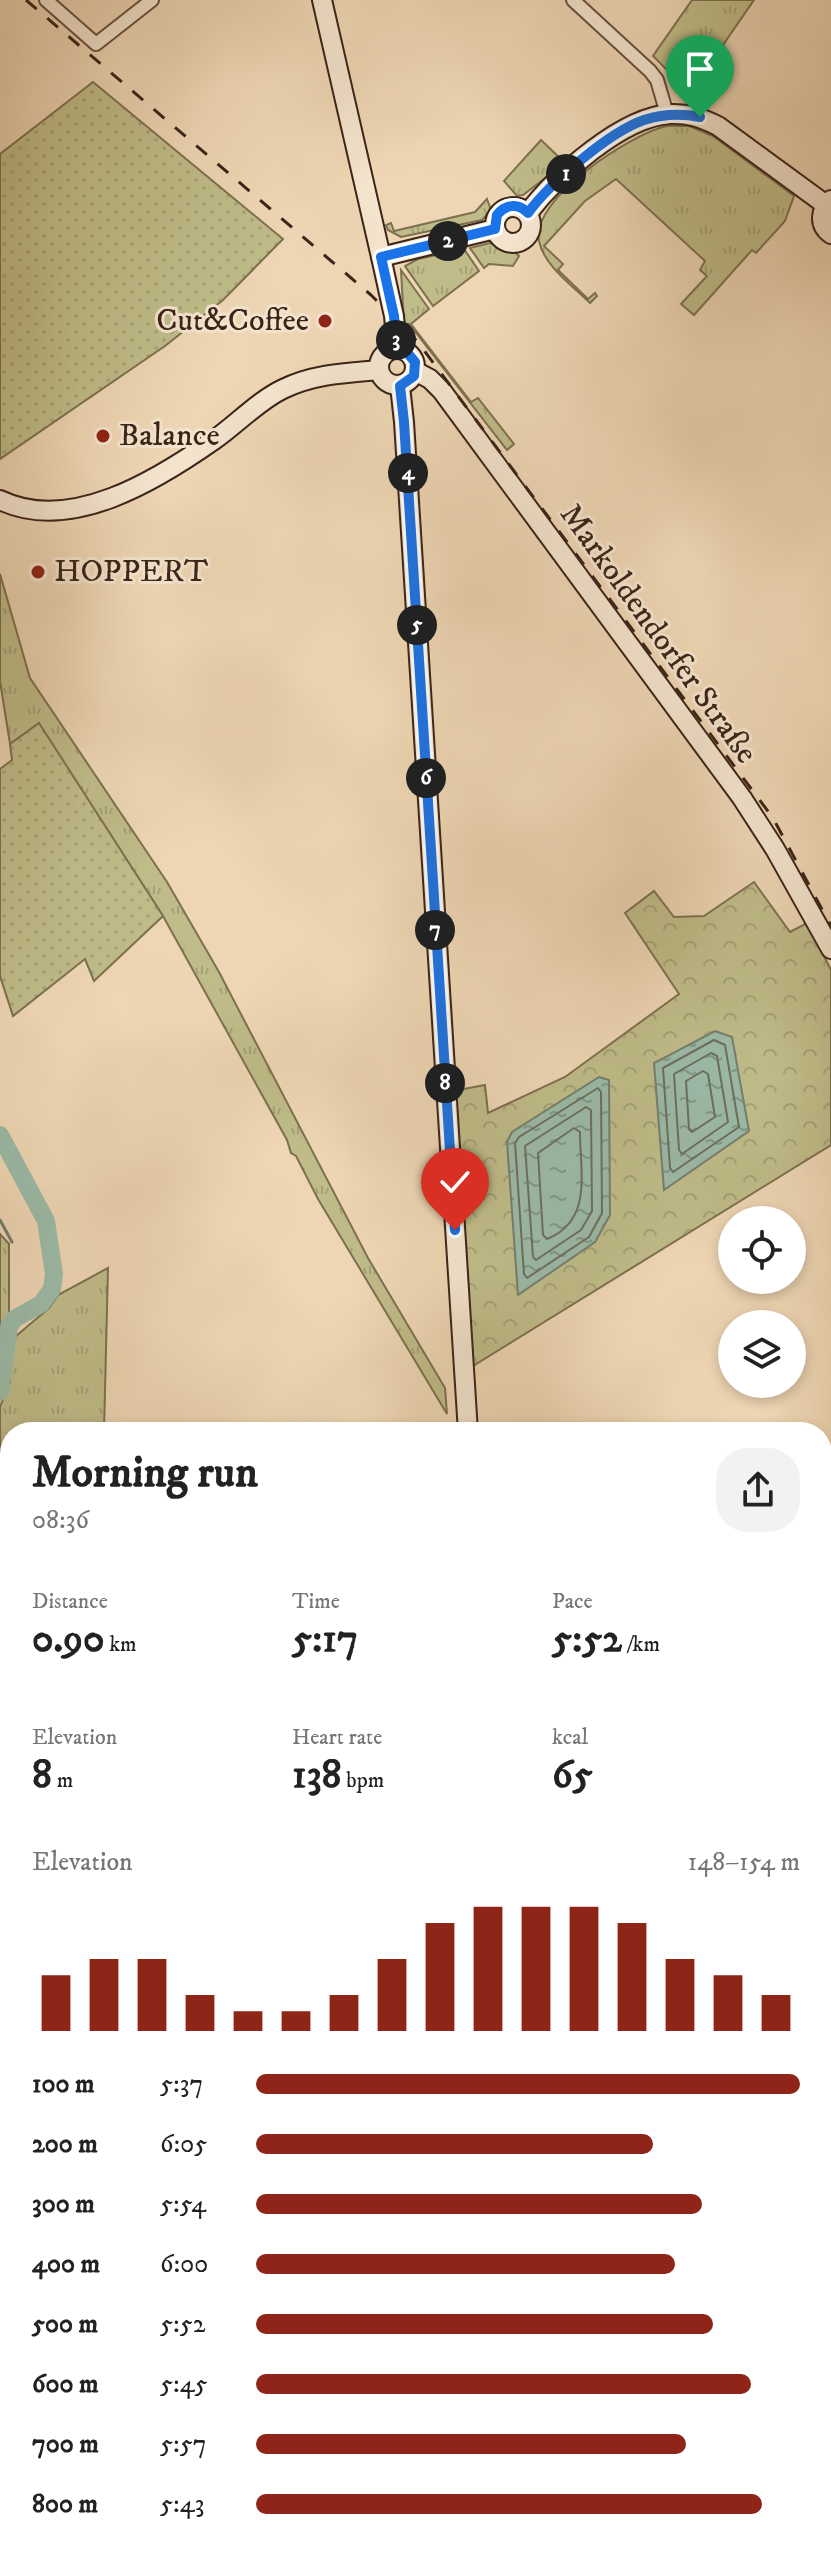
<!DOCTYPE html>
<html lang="en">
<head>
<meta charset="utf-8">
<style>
	body { margin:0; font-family:"IM FELL DW Pica",serif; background:#f2f2f2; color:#222; height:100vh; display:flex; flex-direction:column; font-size:30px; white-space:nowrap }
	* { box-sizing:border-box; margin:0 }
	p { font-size:26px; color:#767676 }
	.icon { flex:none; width:44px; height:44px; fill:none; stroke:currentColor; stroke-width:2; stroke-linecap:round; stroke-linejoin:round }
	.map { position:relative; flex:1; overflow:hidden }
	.side { position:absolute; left:0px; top:1422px; width:832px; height:1130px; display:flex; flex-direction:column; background:#fff; border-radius:32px 32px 0 0; box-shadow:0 4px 12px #0003 }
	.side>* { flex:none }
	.fabs { position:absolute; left:718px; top:1206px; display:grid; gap:16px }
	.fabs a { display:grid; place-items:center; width:88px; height:88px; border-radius:50%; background:#fff; box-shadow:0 4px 12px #0003; font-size:40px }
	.pin { position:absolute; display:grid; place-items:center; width:68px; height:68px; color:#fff; margin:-82px -34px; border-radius:50% 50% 50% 0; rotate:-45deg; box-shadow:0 0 8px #0007 }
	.pin .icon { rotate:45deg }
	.km { position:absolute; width:40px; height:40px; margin:-20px; border-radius:50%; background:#222; color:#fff; font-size:22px; line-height:40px; text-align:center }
	.round { display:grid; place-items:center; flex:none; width:84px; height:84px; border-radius:32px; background:#f2f2f2 }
	.overview { display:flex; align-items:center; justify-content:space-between; height:136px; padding:0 32px }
	h1 { font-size:44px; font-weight:700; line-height:60px }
	.figures { display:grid; grid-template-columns:repeat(3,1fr); gap:12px; height:136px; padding:8px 32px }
	.figures div { display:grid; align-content:center }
	.figures b { font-size:40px; font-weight:700 }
	.figures small { font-size:22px; font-weight:400 }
	.figures p { font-size:22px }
	.chart { height:224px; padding:16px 32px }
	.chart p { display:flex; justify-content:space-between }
	.chart svg { width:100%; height:144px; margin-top:8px; stroke:#8f2418; stroke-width:6 }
	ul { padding:0 32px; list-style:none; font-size:26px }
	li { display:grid; grid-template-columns:128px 96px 1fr; align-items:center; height:60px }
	li i { height:20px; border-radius:10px; background:#8f2418 }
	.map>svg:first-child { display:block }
	.grass { fill:url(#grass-tufts); stroke:#7d7050; stroke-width:2 }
	.forest { fill:url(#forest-crowns); stroke:#7d7050; stroke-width:2 }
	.park { fill:url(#park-dots); stroke:#7d7050; stroke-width:2 }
	.water { fill:url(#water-ripples); stroke:#757e6e; stroke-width:2 }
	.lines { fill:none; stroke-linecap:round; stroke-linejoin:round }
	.shore { stroke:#6b6f60; stroke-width:2 }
	.stream { stroke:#757e6e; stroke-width:3 }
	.river { stroke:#9bbaa7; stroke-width:18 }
	.street-casing { stroke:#68503f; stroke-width:16 }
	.secondary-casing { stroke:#3b2418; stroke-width:22 }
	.street { stroke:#f4e4ce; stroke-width:12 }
	.secondary { stroke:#f4e4ce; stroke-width:18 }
	.rail { stroke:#3b2418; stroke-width:3; stroke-dasharray:14 14; stroke-linecap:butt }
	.route-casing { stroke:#fff; stroke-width:16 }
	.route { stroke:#1a73e8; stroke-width:10 }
	.poi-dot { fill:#8f2418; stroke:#f4e4ce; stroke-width:3 }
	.labels { text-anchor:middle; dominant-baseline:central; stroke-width:6; stroke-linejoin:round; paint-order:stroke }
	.poi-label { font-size:32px; fill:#3b2418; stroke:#f4e4ce; text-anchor:start }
	.street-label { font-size:32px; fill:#3b2418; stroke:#f4e4ce }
</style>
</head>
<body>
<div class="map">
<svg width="831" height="2551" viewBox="0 0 831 2551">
	<defs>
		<pattern id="grass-tufts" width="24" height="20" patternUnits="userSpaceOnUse" patternTransform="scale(2)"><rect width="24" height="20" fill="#bfbc89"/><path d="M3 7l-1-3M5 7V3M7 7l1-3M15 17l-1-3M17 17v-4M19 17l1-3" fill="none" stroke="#a5a176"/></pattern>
		<pattern id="forest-crowns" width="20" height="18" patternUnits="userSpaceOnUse" patternTransform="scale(2)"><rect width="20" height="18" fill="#bfbc89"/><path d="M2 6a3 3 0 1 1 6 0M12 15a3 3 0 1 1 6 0" fill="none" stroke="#a5a176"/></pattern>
		<pattern id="park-dots" width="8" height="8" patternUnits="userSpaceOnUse" patternTransform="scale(2)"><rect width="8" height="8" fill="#bfbc89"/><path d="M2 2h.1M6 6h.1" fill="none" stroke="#a5a176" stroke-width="1.8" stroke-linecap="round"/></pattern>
		<pattern id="water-ripples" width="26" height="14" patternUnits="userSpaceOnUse" patternTransform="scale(2)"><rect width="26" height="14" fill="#9bbaa7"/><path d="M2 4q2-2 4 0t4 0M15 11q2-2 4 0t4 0" fill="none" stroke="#809787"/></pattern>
	</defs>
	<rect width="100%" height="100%" fill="#eed6b4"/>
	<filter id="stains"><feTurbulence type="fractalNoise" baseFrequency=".0025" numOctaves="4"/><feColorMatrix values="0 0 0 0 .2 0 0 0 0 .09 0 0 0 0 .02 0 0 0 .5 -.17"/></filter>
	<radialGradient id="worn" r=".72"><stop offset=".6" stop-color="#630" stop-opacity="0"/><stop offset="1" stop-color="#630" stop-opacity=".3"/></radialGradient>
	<g class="grass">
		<polygon points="692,0 754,0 690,93 653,56"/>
		<path d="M667 126H689L713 136 794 196 785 221 756 253 752 250 694 315 681 304 707 276 700 270 705 261 616 179 585 201 544 246 563 264 558 270 588 299 595 293 597 296 590 303C573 286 544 266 539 241 530 199 632 133 667 126Z"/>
		<polygon points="541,140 565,163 523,195 517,196 504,181"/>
		<polygon points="487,199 491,210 482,220 401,237 388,230 386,225 391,223 394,231 475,212"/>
		<polygon points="490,243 512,250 519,256 513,266 489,264 484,268 470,248"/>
		<polygon points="464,249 479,271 433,306 405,266 418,259"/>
		<polygon points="401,270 429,309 411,324 471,402 478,398 514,444 507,450 409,324 404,324"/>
		<polygon points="0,574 30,678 167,882 219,972 368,1258 445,1388 447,1414 318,1199 296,1156 291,1153 287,1140 163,916 39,724 10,744 0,681"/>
		<polygon points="0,1234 9,1244 9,1313 6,1318 0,1367"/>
		<polygon points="108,1268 104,1432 10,1432 10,1516 0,1500 0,1407 10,1382 11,1351 16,1336 49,1308 58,1295"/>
		<polygon points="10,1572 10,1844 0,1838 0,1767 7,1738 0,1695 0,1633"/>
		<polygon points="211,2542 382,2542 371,2551 217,2551"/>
	</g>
	<g class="forest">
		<polygon points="754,882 790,932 807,923 831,970 831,1145 473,1366 453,1091 485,1085 488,1113 565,1077 679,994 625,913 654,891 674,917 704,916"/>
		<polygon points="407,2542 496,2542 495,2551 421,2551"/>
	</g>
	<g class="park">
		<polygon points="93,82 283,239 223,300 165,346 0,459 0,154"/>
		<polygon points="39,723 163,916 94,981 85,959 13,1016 0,976 0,769 12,760 10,744"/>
	</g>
	<g class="water">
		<polygon points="715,1031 732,1037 749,1131 664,1190 654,1063"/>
		<polygon points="599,1077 609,1080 610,1215 595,1242 518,1295 507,1142 512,1132"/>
	</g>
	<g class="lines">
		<g class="shore">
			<polygon points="714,1040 725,1045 739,1127 673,1172 670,1168 663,1068"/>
			<polygon points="711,1053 717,1056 728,1122 682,1154 679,1150 674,1074"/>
			<polygon points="703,1071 708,1074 715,1117 692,1132 689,1129 686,1081"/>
			<polygon points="598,1088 601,1092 602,1213 589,1237 527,1278 524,1274 515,1143 519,1137"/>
			<polygon points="586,1107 591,1110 592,1211 581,1230 536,1260 533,1257 525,1146"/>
			<path d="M574 1128 580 1132C580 1173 593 1220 547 1239L543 1235 538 1153Z"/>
		</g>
		<g class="stream">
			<polyline points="0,1220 12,1242"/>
			<polyline points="470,2542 480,2551"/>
		</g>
		<g class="river">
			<polyline points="0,1135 46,1221 54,1274 52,1289 41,1304 14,1319 9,1327 0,1392"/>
			<polyline points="0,1512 5,1519 4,1535 9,1555 0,1591"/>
			<polyline points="0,1848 10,1858"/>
			<polyline points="198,2542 203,2551"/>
		</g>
		<defs>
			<g id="street">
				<polyline points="46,0 96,44 152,0"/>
				<polyline points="573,0 650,71 657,80 667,114"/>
				<polyline points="562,2542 573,2551"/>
				<polyline points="527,2551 538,2542"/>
			</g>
			<g id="secondary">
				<polyline points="322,0 381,257 394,316 397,348"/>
				<path d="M831 200C820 210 818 225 831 234"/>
				<circle cx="513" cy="225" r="18"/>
				<path d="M528 213C556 176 622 117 670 114 688 113 702 118 718 126L826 205"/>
				<polyline points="381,257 495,229"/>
				<circle cx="397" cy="367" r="18"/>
				<polyline points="415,371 430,379 442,391 742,798 775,849 831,949"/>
				<polyline points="400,386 404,422 468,1432"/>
				<path d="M0 500C70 534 157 480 214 440 237 424 258 401 283 389 314 374 345 373 379 370"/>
				<polyline points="520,2551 521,2542"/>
			</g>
		</defs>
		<use href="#street" class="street-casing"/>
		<use href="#secondary" class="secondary-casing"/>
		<use href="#street" class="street"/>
		<use href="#secondary" class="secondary"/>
		<polyline class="rail" points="26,0 371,295 417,341 773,818 831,926"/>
	</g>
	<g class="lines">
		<defs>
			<path id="route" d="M455 1230 404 422 400 386 414 376 415 362 405 350 397 348 394 316 381 257 495 229 497 215C506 204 518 203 528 213 550 183 609 132 644 120 663 114 680 113 700 117"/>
		</defs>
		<use href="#route" class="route-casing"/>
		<use href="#route" class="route"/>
	</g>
	<g class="poi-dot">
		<circle cx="325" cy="321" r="8"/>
		<circle cx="103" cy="436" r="8"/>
		<circle cx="38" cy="572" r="8"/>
	</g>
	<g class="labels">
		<g class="poi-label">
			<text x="309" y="321" text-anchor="end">Cut&amp;Coffee</text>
			<text x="119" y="436">Balance</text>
			<text x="54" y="572">HOPPERT</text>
		</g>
		<g class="street-label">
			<text transform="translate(658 634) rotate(54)">Markoldendorfer Straße</text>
		</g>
	</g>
	<rect width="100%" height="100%" filter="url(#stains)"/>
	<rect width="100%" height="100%" fill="url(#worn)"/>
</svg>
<div class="fabs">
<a><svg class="icon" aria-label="locate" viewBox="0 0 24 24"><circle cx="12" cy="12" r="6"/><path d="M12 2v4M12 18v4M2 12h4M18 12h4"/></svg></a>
<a><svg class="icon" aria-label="layers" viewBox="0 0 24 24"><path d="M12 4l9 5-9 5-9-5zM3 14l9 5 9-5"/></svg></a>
</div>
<div class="pin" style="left:700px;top:117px;background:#1e9e55"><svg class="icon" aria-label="arrive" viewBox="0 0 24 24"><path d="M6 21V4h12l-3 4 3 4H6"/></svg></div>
<div class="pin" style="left:455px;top:1230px;background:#d93025"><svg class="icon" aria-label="check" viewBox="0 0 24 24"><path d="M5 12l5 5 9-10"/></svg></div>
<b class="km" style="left:566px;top:174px">1</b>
<b class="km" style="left:448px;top:241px">2</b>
<b class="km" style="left:396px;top:340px">3</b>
<b class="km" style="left:408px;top:473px">4</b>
<b class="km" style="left:417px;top:625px">5</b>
<b class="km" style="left:426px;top:778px">6</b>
<b class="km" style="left:435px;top:930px">7</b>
<b class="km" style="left:445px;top:1083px">8</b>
<section class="side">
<div class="overview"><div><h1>Morning run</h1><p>08:36</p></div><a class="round"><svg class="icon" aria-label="share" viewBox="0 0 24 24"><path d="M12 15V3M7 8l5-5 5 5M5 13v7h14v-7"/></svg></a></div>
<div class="figures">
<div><p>Distance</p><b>0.90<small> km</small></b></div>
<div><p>Time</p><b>5:17</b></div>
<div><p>Pace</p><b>5:52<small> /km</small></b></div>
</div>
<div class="figures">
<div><p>Elevation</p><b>8<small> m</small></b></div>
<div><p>Heart rate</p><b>138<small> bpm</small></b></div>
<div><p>kcal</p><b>65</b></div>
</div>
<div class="chart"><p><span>Elevation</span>148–154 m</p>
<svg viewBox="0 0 160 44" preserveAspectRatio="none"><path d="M5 44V27M15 44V22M25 44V22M35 44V33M45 44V38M55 44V38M65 44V33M75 44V22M85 44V11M95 44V6M105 44V6M115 44V6M125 44V11M135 44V22M145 44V27M155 44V33"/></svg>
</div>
<ul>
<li><b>100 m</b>5:37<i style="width:100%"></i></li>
<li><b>200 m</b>6:05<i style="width:73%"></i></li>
<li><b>300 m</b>5:54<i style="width:82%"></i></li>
<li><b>400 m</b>6:00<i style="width:77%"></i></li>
<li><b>500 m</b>5:52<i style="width:84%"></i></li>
<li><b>600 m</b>5:45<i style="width:91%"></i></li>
<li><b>700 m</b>5:57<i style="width:79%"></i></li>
<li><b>800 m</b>5:43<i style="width:93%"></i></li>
</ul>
</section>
</div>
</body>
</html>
